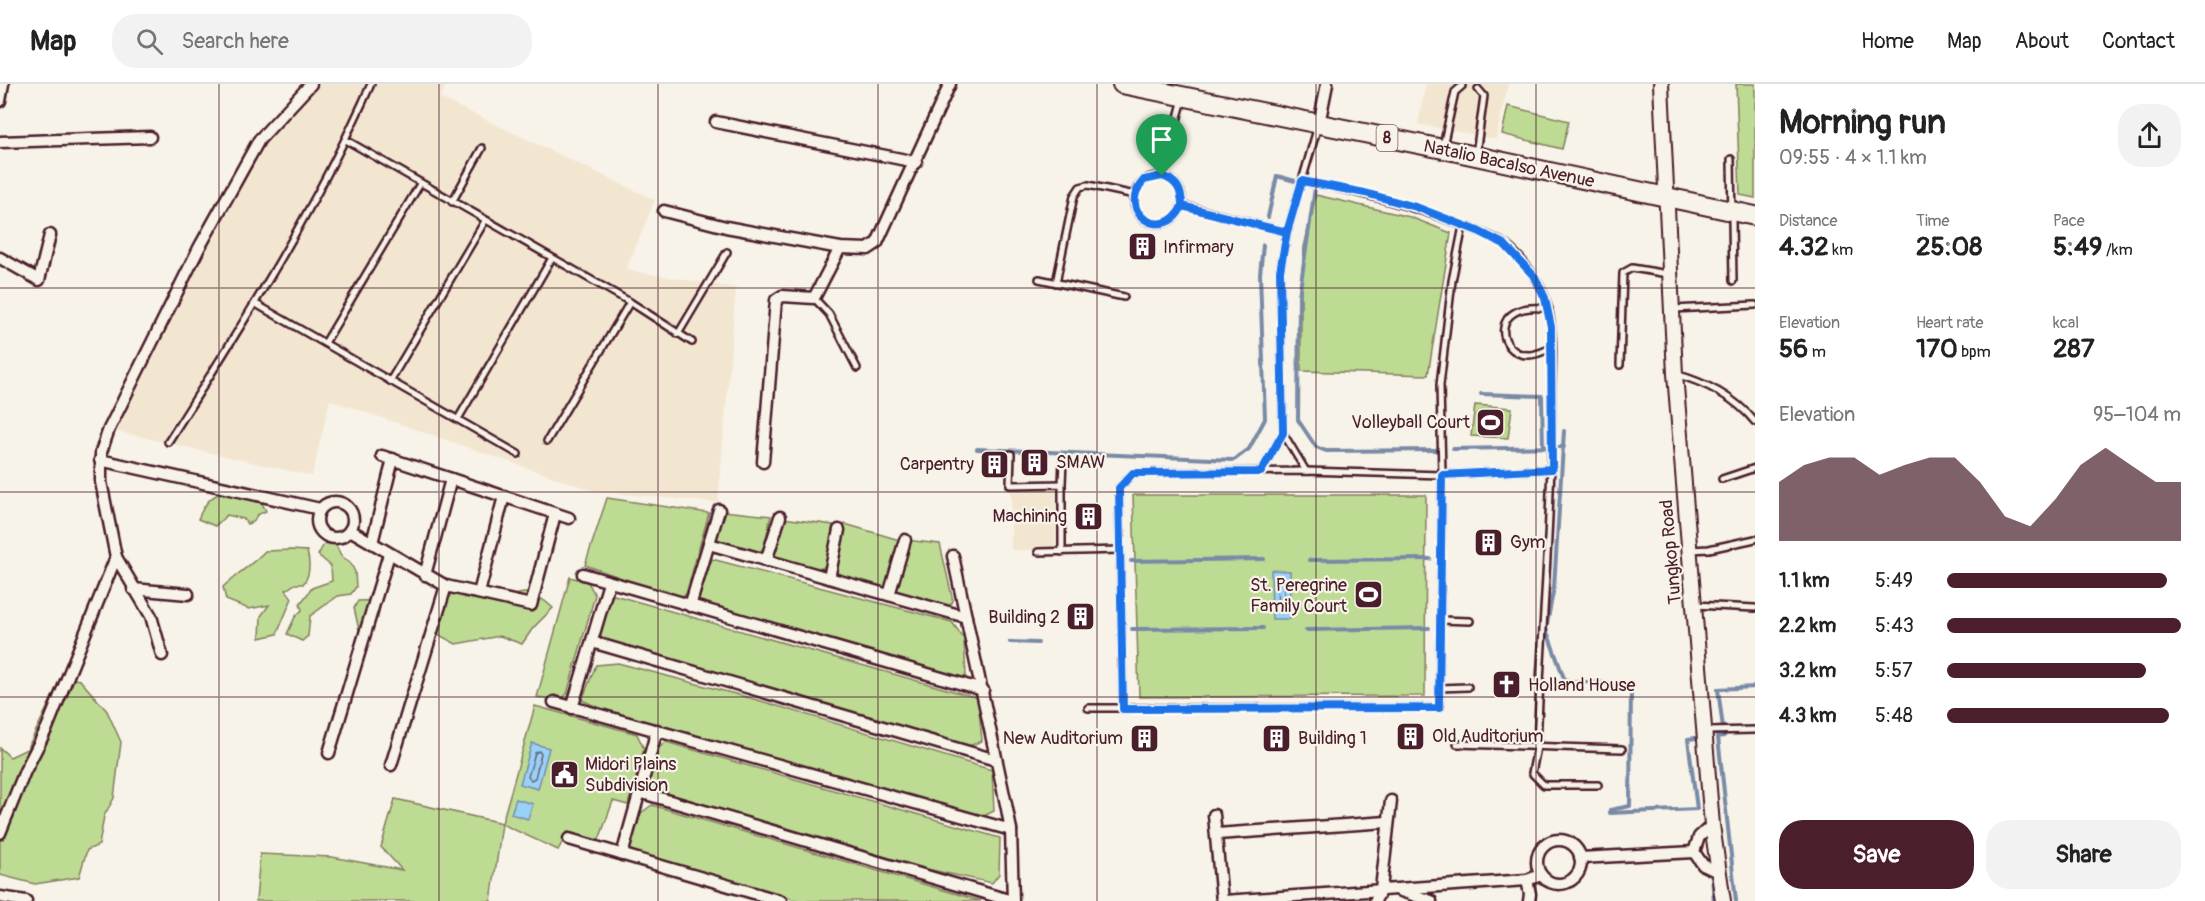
<!DOCTYPE html>
<html lang="en">
<head>
<meta charset="utf-8">
<style>
	body { margin:0; font-family:Pangolin,sans-serif; background:#f2f2f2; color:#222; height:100vh; display:flex; flex-direction:column; font-size:22px; white-space:nowrap }
	* { box-sizing:border-box; margin:0 }
	p { font-size:20px; color:#767676 }
	.icon { flex:none; width:33px; height:33px; fill:none; stroke:currentColor; stroke-width:2; stroke-linecap:round; stroke-linejoin:round }
	.map { position:relative; flex:1; overflow:hidden }
	.drawer { display:flex; flex-direction:column; background:#fff; width:450px }
	.drawer>* { flex:none }
	.pin { position:absolute; display:grid; place-items:center; width:51px; height:51px; color:#fff; margin:-62px -26px; border-radius:50% 50% 50% 0; rotate:-45deg; box-shadow:0 0 6px #0007 }
	.pin .icon { rotate:45deg }
	.round { display:grid; place-items:center; flex:none; width:63px; height:63px; border-radius:24px; background:#f2f2f2 }
	.headline { display:flex; align-items:center; justify-content:space-between; height:102px; padding:0 24px }
	h1 { font-size:33px; font-weight:800; line-height:45px }
	.figures { display:grid; grid-template-columns:repeat(3,1fr); gap:9px; height:102px; padding:6px 24px }
	.figures div { display:grid; align-content:center }
	.figures b { font-size:26px; font-weight:800 }
	.figures small { font-size:16px; font-weight:400 }
	.figures p { font-size:16px }
	.chart { height:168px; padding:12px 24px }
	.chart p { display:flex; justify-content:space-between }
	.chart svg { width:100%; height:108px; margin-top:6px; fill:#4a1f2b; opacity:.7 }
	.primary-button { display:flex; gap:12px; margin-top:auto; padding:12px 24px }
	.primary-button a { flex:1; height:69px; border-radius:24px; background:#4a1f2b; color:#fff; font-size:24px; font-weight:800; line-height:69px; text-align:center }
	.primary-button a+a { background:#f2f2f2; color:#222 }
	ul { padding:0 24px; list-style:none; font-size:20px }
	li { display:grid; grid-template-columns:96px 72px 1fr; align-items:center; height:45px }
	li i { height:15px; border-radius:8px; background:#4a1f2b }
	header { display:flex; align-items:center; gap:36px; box-sizing:border-box; height:84px; padding:0 30px; background:#fff; border-bottom:2px solid #e0e0e0 }
	header strong { font-size:28px }
	nav { display:flex; gap:33px; margin-inline-start:auto; font-size:21px }
	.search { width:420px; height:54px; background:#f2f2f2; display:flex; align-items:center; gap:15px; box-sizing:border-box; padding:0 21px; border-radius:24px; color:#767676; font-size:22px }
	main { display:flex; flex:1; min-height:0 }
	.map>svg:first-child { display:block }
	.built { fill:#f3e6d1 }
	.green { fill:#bddb93; stroke:#847d5f; stroke-width:1.5 }
	.water { fill:#99d2f9; stroke:#798aa7; stroke-width:1.5 }
	.lines { fill:none; stroke-linecap:round; stroke-linejoin:round }
	.shore { stroke:#6a677d; stroke-width:1.5 }
	.stream { stroke:#798aa7; stroke-width:4 }
	.service-casing { stroke:#4a1f2b; stroke-width:10 }
	.minor-casing { stroke:#4a1f2b; stroke-width:15 }
	.tertiary-casing { stroke:#4a1f2b; stroke-width:18 }
	.trunk-casing { stroke:#4a1f2b; stroke-width:22 }
	.service { stroke:#f7f3e8; stroke-width:5 }
	.minor { stroke:#f7f3e8; stroke-width:10 }
	.tertiary { stroke:#f7f3e8; stroke-width:14 }
	.trunk { stroke:#f7f3e8; stroke-width:18 }
	.route-casing { stroke:#fff; stroke-width:12 }
	.route { stroke:#1a73e8; stroke-width:8 }
	.grid { fill:none; stroke:#4a1f2b; stroke-width:1.5; stroke-opacity:0.55 }
	.labels { text-anchor:middle; dominant-baseline:central; stroke-width:4.5; stroke-linejoin:round; paint-order:stroke }
	.shield { fill:#f7f3e8; stroke:#7e5f64; stroke-width:1.5 }
	.shield-label { font-size:16px; font-weight:bold; fill:#4a1f2b }
	.street-label { font-size:18px; fill:#4a1f2b; stroke:#f7f3e8 }
	.poi-label { font-size:18px; fill:#4a1f2b; stroke:#f7f3e8; text-anchor:start }
</style>
</head>
<body>
<header>
<strong>Map</strong>
<div class="search"><svg class="icon" aria-label="search" viewBox="0 0 24 24"><circle cx="10" cy="10" r="6"/><path d="M15 15l6 6"/></svg>Search here</div>
<nav><a>Home</a><a>Map</a><a>About</a><a>Contact</a></nav>
</header>
<main>
<div class="map">
<svg width="1755" height="817" viewBox="0 0 1755 817">
	<rect width="100%" height="100%" fill="#f7f3e8"/>
	<filter id="ink" filterUnits="userSpaceOnUse"><feTurbulence type="fractalNoise" baseFrequency=".0167" numOctaves="2"/><feDisplacementMap in="SourceGraphic" scale="12" xChannelSelector="R" yChannelSelector="G"/><feConvolveMatrix kernelMatrix="1 2 1 2 8 2 1 2 1" color-interpolation-filters="sRGB"/></filter>
	<g filter="url(#ink)">
		<g class="built">
			<polygon points="321,0 440,0 445,3 440,14 655,116 626,186 736,204 718,419 594,407 330,316 312,392 115,347 162,247 264,61"/>
			<polygon points="1426,0 1508,0 1496,55 1418,40"/>
			<polygon points="1056,404 1056,466 1011,466 1011,405"/>
		</g>
		<g class="green">
			<polygon points="1736,0 1755,0 1755,114 1740,111"/>
			<polygon points="1508,22 1569,37 1562,65 1502,50"/>
			<polygon points="1316,111 1410,133 1451,149 1428,291 1301,287 1301,201 1304,163"/>
			<polygon points="1475,321 1512,324 1508,354 1471,352"/>
			<path d="M231 405 259 414 266 427 257 431 253 438 247 440 244 435 227 431 215 442 198 435C206 416 212 411 231 405Z"/>
			<polygon points="1133,411 1426,411 1425,612 1139,613"/>
			<polygon points="607,414 709,429 686,510 678,514 585,481"/>
			<polygon points="723,427 771,432 764,463 757,471 724,463 715,452"/>
			<polygon points="783,434 833,441 827,480 817,488 779,478 774,472"/>
			<polygon points="845,440 896,455 940,460 953,517 946,528 895,510 898,488 890,485 886,503 881,506 838,494 835,483"/>
			<polygon points="328,453 333,456 342,473 350,478 355,488 356,503 351,510 338,512 310,532 308,552 302,557 287,550 295,533 302,526 300,520 312,504 332,497 331,482 318,471"/>
			<path d="M291 466 307 467C310 479 311 491 303 500H295L286 506 292 514 277 550 260 554 261 532 269 521 249 525 226 516 223 503C236 490 252 481 265 467Z"/>
			<polygon points="712,475 952,538 964,555 966,592 954,594 697,520"/>
			<polygon points="570,493 588,498 595,511 567,610 560,616 537,613"/>
			<path d="M451 505 465 514 487 505 504 516C525 504 536 508 553 524L533 544 522 560 500 552 456 560 428 545Z"/>
			<polygon points="614,511 978,614 982,657 969,662 597,554 608,515"/>
			<polygon points="381,516 378,534 359,546 354,524 358,517"/>
			<polygon points="618,579 754,615 992,686 994,727 984,732 612,630 582,616 596,581"/>
			<polygon points="62,593 80,596 107,627 121,658 114,714 104,732 99,761 87,766 79,793 35,800 0,791 0,664 10,673 27,665"/>
			<polygon points="535,622 637,650 644,665 628,721 613,717 599,756 568,748 558,766 502,740 491,817 256,817 260,770 332,773 402,786 381,763 395,715 502,739"/>
			<polygon points="666,658 1000,754 999,790 992,799 927,785 646,703 655,667"/>
			<polygon points="652,721 981,817 800,817 653,776 629,767 641,729"/>
		</g>
		<g class="water">
			<polygon points="1271,486 1290,487 1290,535 1272,535"/>
			<polygon points="532,659 549,664 538,705 520,700"/>
			<polygon points="516,715 533,720 528,735 511,730"/>
		</g>
		<g class="lines">
			<g class="shore">
				<polygon points="1281,493 1284,495 1284,526 1280,529 1278,526 1277,496"/>
				<polygon points="539,667 541,670 535,694 531,696 528,693 535,669"/>
			</g>
			<g class="stream">
				<polyline points="1307,101 1315,104 1299,212 1298,336 1316,363 1326,367 1436,366"/>
				<polyline points="1268,133 1277,92 1295,97"/>
				<polyline points="1481,310 1542,312 1543,364"/>
				<polyline points="1564,347 1554,503 1546,545 1565,597 1631,600 1630,722 1610,726"/>
				<polyline points="977,365 1234,376 1249,365 1265,335 1260,190 1263,161"/>
				<polyline points="1453,365 1564,363"/>
				<polyline points="1309,476 1430,475"/>
				<polyline points="1131,477 1264,475"/>
				<polyline points="1132,545 1263,544"/>
				<polyline points="1306,546 1429,544"/>
				<polyline points="1010,558 1038,559"/>
				<polyline points="1717,653 1724,652 1718,605 1755,603"/>
				<polyline points="1718,653 1736,817"/>
				<polyline points="1610,726 1610,729 1697,725 1688,655 1696,654"/>
				<polyline points="1712,792 1714,817"/>
			</g>
			<defs>
				<g id="service">
					<polyline points="346,56 630,218 692,258"/>
					<polyline points="1443,62 1455,8 1462,2"/>
					<polyline points="1476,70 1484,12 1478,5"/>
					<polyline points="1731,75 1733,197"/>
					<polyline points="1162,92 1183,15"/>
					<circle cx="1158" cy="116" r="24"/>
					<path d="M1302 97C1356 107 1407 120 1459 140 1474 146 1492 151 1505 160 1524 175 1543 200 1548 223 1556 254 1551 291 1552 323 1552 436 1541 550 1537 663L1532 689 1544 701H1598"/>
					<polyline points="452,118 482,64"/>
					<polyline points="1182,121 1287,148"/>
					<polyline points="1039,195 1124,213"/>
					<polyline points="1056,199 1074,112 1080,103 1088,101 1135,111"/>
					<polyline points="814,214 829,230 857,284"/>
					<polyline points="256,220 518,370"/>
					<path d="M1549 225C1487 215 1497 272 1529 271 1537 271 1544 267 1551 264"/>
					<polyline points="1673,225 1755,221"/>
					<polyline points="678,250 727,168"/>
					<polyline points="325,259 420,100"/>
					<polyline points="1620,281 1623,189 1632,184 1668,190"/>
					<path d="M1675 290C1705 298 1736 314 1755 338"/>
					<polyline points="390,297 485,137"/>
					<polyline points="458,335 552,174"/>
					<polyline points="1283,349 1280,187 1287,148 1318,42"/>
					<polyline points="547,357 630,218"/>
					<path d="M168 358C242 242 315 126 371 0"/>
					<polyline points="1011,370 1010,401 1062,400 1062,468"/>
					<polyline points="1261,388 1283,349 1306,387"/>
					<polyline points="1722,395 1755,384"/>
					<polyline points="1062,400 1063,376"/>
					<polyline points="1690,466 1709,465 1755,455"/>
					<polyline points="1038,468 1120,466"/>
					<polyline points="1694,521 1755,524"/>
					<polyline points="1440,536 1470,537"/>
					<polyline points="1439,604 1468,603"/>
					<polyline points="1088,624 1439,624 1442,391 1440,301 1452,197 1463,142"/>
					<polyline points="1123,625 1119,404 1133,389 1306,387 1442,391 1552,385"/>
					<polyline points="1706,647 1755,646"/>
					<polyline points="1457,660 1622,665"/>
				</g>
				<g id="minor">
					<polyline points="0,17 3,0"/>
					<polyline points="716,38 916,78"/>
					<polyline points="1319,40 1327,0"/>
					<polyline points="0,58 150,53"/>
					<polyline points="664,127 726,143 840,164 868,165 877,159 950,0"/>
					<polyline points="0,174 39,196 50,151"/>
					<polyline points="382,372 569,434"/>
					<polyline points="100,376 320,425"/>
					<polyline points="763,378 776,216 782,212 814,214 840,164"/>
					<circle cx="335" cy="436" r="18"/>
					<polyline points="350,446 446,502 531,521 555,430"/>
					<polyline points="372,459 393,375"/>
					<polyline points="709,460 966,533"/>
					<polyline points="953,472 1007,725 1011,746 1013,817"/>
					<polyline points="116,473 151,532 162,571"/>
					<polyline points="766,477 780,433"/>
					<polyline points="583,490 983,606"/>
					<polyline points="425,491 451,395"/>
					<polyline points="829,494 839,446"/>
					<polyline points="133,505 188,510"/>
					<polyline points="479,509 504,412"/>
					<polyline points="889,511 905,456"/>
					<polyline points="690,522 719,426"/>
					<polyline points="592,558 996,676"/>
					<polyline points="554,618 1011,746"/>
					<polyline points="572,624 609,499"/>
					<polyline points="329,669 389,470"/>
					<polyline points="391,681 446,502"/>
					<polyline points="639,708 1012,817"/>
					<polyline points="1214,731 1222,817"/>
					<polyline points="1712,741 1699,753 1694,768 1703,781 1720,789"/>
					<polyline points="0,749 25,687 47,644 116,473 101,398 101,368 109,345 199,164 259,56 311,0"/>
					<polyline points="1217,750 1387,738"/>
					<polyline points="569,755 781,817"/>
					<circle cx="1559" cy="778" r="22"/>
					<polyline points="622,771 657,646"/>
					<polyline points="1580,774 1694,768"/>
					<polyline points="1527,796 1530,810 1529,817"/>
					<polyline points="1398,806 1431,817"/>
					<polyline points="0,813 26,817"/>
					<polyline points="1224,817 1527,796 1541,791"/>
					<polyline points="1375,817 1381,805 1391,717"/>
				</g>
				<polyline id="tertiary" points="1661,0 1675,290 1712,741 1723,817"/>
				<polyline id="trunk" points="1122,0 1443,65 1755,132"/>
			</defs>
			<use href="#service" class="service-casing"/>
			<use href="#minor" class="minor-casing"/>
			<use href="#tertiary" class="tertiary-casing"/>
			<use href="#trunk" class="trunk-casing"/>
			<use href="#service" class="service"/>
			<use href="#minor" class="minor"/>
			<use href="#tertiary" class="tertiary"/>
			<use href="#trunk" class="trunk"/>
		</g>
	</g>
	<g class="lines" filter="url(#ink)">
		<defs>
			<path id="route" d="M1162 92C1177 97 1182 106 1182 122L1287 148 1280 187 1283 349 1261 388 1133 389 1119 404 1123 625 1439 624 1442 391 1552 385 1551 243 1545 214 1535 193 1504 160 1478 147 1416 123 1365 109 1302 97 1287 148 1182 122C1165 160 1114 129 1144 96L1162 92"/>
		</defs>
		<use href="#route" class="route-casing"/>
		<use href="#route" class="route"/>
	</g>
	<path class="grid" d="M219 0V817M439 0V817M658 0V817M878 0V817M1097 0V817M1316 0V817M1536 0V817M0 204H1755M0 408H1755M0 613H1755"/>
	<defs>
		<symbol id="building-square" viewBox="-11 -11 22 22"><rect x="-9" y="-9" width="18" height="18" rx="4" fill="#4a1f2b" stroke="#f7f3e8"/><path d="M-4-6H4V6H1V3H-1V6H-4ZM-2.5-4.3h1.7v1.8h-1.7ZM.8-4.3h1.7v1.8H.8ZM-2.5-1h1.7V.8h-1.7ZM.8-1h1.7V.8H.8Z" fill="#fff"/></symbol>
		<symbol id="stadium-square" viewBox="-11 -11 22 22"><rect x="-9" y="-9" width="18" height="18" rx="4" fill="#4a1f2b" stroke="#f7f3e8"/><path d="M0-5a6.5 5 0 1 0 0 10a6.5 5 0 1 0 0-10ZM-3.5-1.8h7v3.6h-7Z" fill="#fff"/></symbol>
		<symbol id="church-square" viewBox="-11 -11 22 22"><rect x="-9" y="-9" width="18" height="18" rx="4" fill="#4a1f2b" stroke="#f7f3e8"/><path d="M-1.2-6h2.4v3.5h3.3v2.4h-3.3V6h-2.4V-.1h-3.3v-2.4h3.3Z" fill="#fff"/></symbol>
		<symbol id="civic-square" viewBox="-11 -11 22 22"><rect x="-9" y="-9" width="18" height="18" rx="4" fill="#4a1f2b" stroke="#f7f3e8"/><path d="M-.6-6.5H3V-4.5H.6V-3L4-1V1h2V6H-6V1h2V-1L-.6-3ZM-1.2 2.5V6h2.4V2.5Z" fill="#fff"/></symbol>
	</defs>
	<g fill-rule="evenodd">
		<use href="#building-square" x="1126" y="146" width="33" height="33"/>
		<use href="#stadium-square" x="1474" y="322" width="33" height="33"/>
		<use href="#building-square" x="1018" y="362" width="33" height="33"/>
		<use href="#building-square" x="978" y="364" width="33" height="33"/>
		<use href="#building-square" x="1072" y="416" width="33" height="33"/>
		<use href="#building-square" x="1472" y="442" width="33" height="33"/>
		<use href="#stadium-square" x="1352" y="494" width="33" height="33"/>
		<use href="#building-square" x="1064" y="516" width="33" height="33"/>
		<use href="#church-square" x="1490" y="584" width="33" height="33"/>
		<use href="#building-square" x="1394" y="636" width="33" height="33"/>
		<use href="#building-square" x="1128" y="638" width="33" height="33"/>
		<use href="#building-square" x="1260" y="638" width="33" height="33"/>
		<use href="#civic-square" x="548" y="674" width="33" height="33"/>
	</g>
	<g class="labels">
		<rect class="shield" x="1376.5" y="41" width="21" height="26" rx="4.5"/>
		<g class="shield-label">
			<text x="1387" y="54">8</text>
		</g>
		<g class="street-label">
			<text transform="translate(1509 80) rotate(12)">Natalio Bacalso Avenue</text>
			<text transform="translate(1671 468) rotate(-95)">Tungkop Road</text>
		</g>
		<g class="poi-label">
			<text x="1163" y="163">Infirmary</text>
			<text x="1470" y="338" text-anchor="end">Volleyball Court</text>
			<text x="1056" y="378">SMAW</text>
			<text x="974" y="380" text-anchor="end">Carpentry</text>
			<text x="1067" y="432" text-anchor="end">Machining</text>
			<text x="1510" y="458">Gym</text>
			<text x="1347" y="501" text-anchor="end">St. Peregrine<tspan x="1347" dy="21">Family Court</tspan></text>
			<text x="1060" y="533" text-anchor="end">Building 2</text>
			<text x="1528" y="601">Holland House</text>
			<text x="1432" y="652">Old Auditorium</text>
			<text x="1123" y="654" text-anchor="end">New Auditorium</text>
			<text x="1298" y="654">Building 1</text>
			<text x="585" y="680">Midori Plains<tspan x="585" dy="21">Subdivision</tspan></text>
		</g>
	</g>
</svg>
<div class="pin" style="left:1162px;top:92px;background:#1e9e55"><svg class="icon" aria-label="arrive" viewBox="0 0 24 24"><path d="M6 21V4h12l-3 4 3 4H6"/></svg></div>
</div>
<section class="drawer">
<div class="headline"><div><h1>Morning run</h1><p>09:55 · 4 × 1.1 km</p></div><a class="round"><svg class="icon" aria-label="share" viewBox="0 0 24 24"><path d="M12 15V3M7 8l5-5 5 5M5 13v7h14v-7"/></svg></a></div>
<div class="figures">
<div><p>Distance</p><b>4.32<small> km</small></b></div>
<div><p>Time</p><b>25:08</b></div>
<div><p>Pace</p><b>5:49<small> /km</small></b></div>
</div>
<div class="figures">
<div><p>Elevation</p><b>56<small> m</small></b></div>
<div><p>Heart rate</p><b>170<small> bpm</small></b></div>
<div><p>kcal</p><b>287</b></div>
</div>
<div class="chart"><p><span>Elevation</span>95–104 m</p>
<svg viewBox="0 0 160 44" preserveAspectRatio="none"><path d="M0 44V20L10 13L20 10L30 10L40 17L50 13L60 10L70 10L80 20L90 34L100 38L110 27L120 13L130 6L140 13L150 20L160 20V44z"/></svg>
</div>
<ul>
<li><b>1.1 km</b>5:49<i style="width:94%"></i></li>
<li><b>2.2 km</b>5:43<i style="width:100%"></i></li>
<li><b>3.2 km</b>5:57<i style="width:85%"></i></li>
<li><b>4.3 km</b>5:48<i style="width:95%"></i></li>
</ul>
<div class="primary-button"><a>Save</a><a>Share</a></div>
</section>
</main>
</body>
</html>
